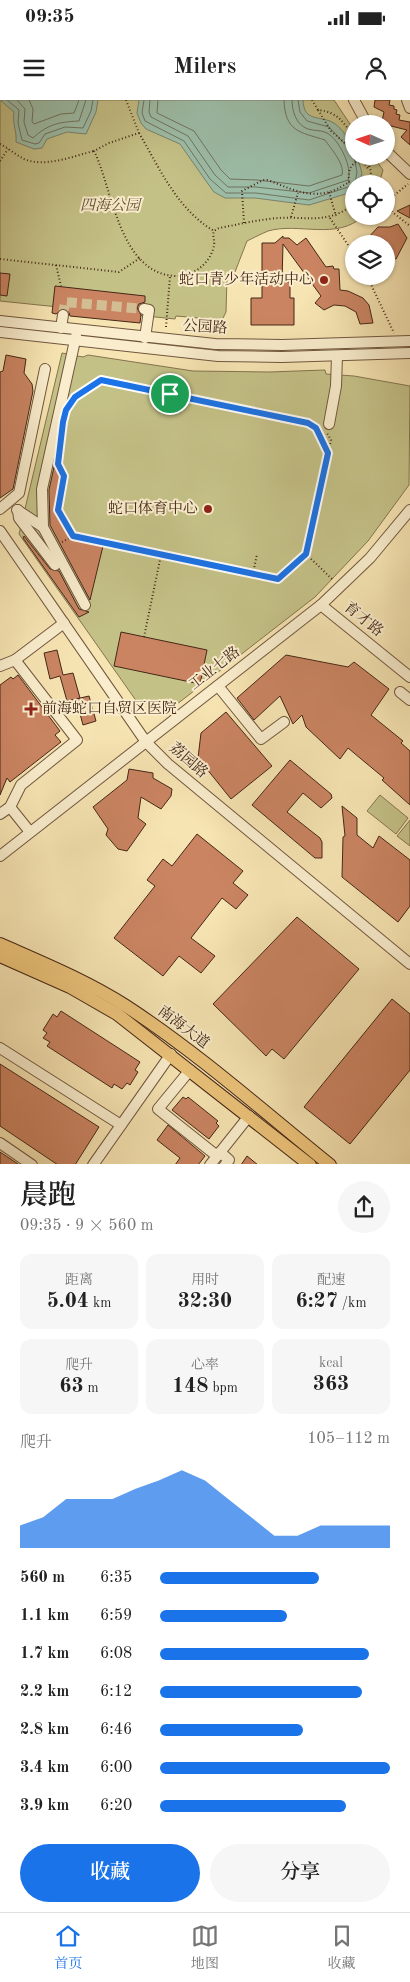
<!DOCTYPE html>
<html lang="zh">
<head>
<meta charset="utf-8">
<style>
	body { margin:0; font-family:"Old Standard TT","Noto Serif SC",serif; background:#f6f6f6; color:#222; height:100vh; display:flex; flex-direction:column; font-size:19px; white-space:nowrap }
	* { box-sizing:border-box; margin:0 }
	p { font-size:16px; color:#767676 }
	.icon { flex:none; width:28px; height:28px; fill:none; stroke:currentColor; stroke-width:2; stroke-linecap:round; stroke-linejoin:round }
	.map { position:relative; height:1064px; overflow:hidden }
	.panel { display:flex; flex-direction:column; background:#fff; flex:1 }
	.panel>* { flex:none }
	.needle { width:32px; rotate:273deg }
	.fabs { position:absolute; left:345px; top:15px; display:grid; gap:10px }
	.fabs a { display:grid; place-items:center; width:50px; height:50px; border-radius:50%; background:#fff; box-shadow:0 1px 4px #0004; font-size:25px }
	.pin { position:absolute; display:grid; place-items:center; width:42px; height:42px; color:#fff; margin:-21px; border:2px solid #fff; border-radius:50%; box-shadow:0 1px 5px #0007 }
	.round { display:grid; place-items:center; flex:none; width:52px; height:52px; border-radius:26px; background:#f6f6f6 }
	.summary { display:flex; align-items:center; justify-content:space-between; height:85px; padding:0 20px }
	h1 { font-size:28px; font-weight:600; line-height:38px }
	.metrics { display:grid; grid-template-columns:repeat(3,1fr); gap:8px; height:85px; padding:5px 20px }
	.metrics div { display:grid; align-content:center; border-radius:12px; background:#f6f6f6; text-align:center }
	.metrics b { font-size:21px; font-weight:600 }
	.metrics small { font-size:14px; font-weight:400 }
	.metrics p { font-size:14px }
	.chart { height:140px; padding:10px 20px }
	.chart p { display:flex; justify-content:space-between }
	.chart svg { width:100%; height:90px; margin-top:5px; fill:#1a73e8; opacity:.7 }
	.cta { display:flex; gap:10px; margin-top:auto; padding:10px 20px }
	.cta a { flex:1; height:58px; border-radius:30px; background:#1a73e8; color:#fff; font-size:20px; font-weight:600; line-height:58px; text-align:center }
	.cta a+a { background:#f6f6f6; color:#222 }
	ul { padding:0 20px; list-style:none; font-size:16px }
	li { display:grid; grid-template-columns:80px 60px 1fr; align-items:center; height:38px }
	li i { height:12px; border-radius:6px; background:#1a73e8 }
	.status { display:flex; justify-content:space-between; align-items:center; height:35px; padding:0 25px; background:#fff; direction:ltr }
	.status svg { height:14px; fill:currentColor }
	header { display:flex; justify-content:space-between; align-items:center; height:65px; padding:0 20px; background:#fff; font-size:22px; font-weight:600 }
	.tabs { display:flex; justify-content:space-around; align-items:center; height:70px; border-top:1px solid #e0e0e0; background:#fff; font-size:14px; color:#767676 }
	.tabs a { display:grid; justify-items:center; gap:2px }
	.tabs .current { color:#1a73e8 }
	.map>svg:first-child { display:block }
	.green { fill:#c4c187; stroke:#84744f }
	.water { fill:#9dbfaa; stroke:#7a826f }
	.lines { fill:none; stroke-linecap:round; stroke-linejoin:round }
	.shore { stroke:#717360; stroke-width:1 }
	.building { fill:#ca8462; stroke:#452717 }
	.minor-tunnel { stroke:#d3be93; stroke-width:10; stroke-dasharray:10 5; stroke-linecap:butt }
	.minor-casing { stroke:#71563e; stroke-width:12 }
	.major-casing { stroke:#452717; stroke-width:14 }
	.path { stroke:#452717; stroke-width:2; stroke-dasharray:1 2.5; stroke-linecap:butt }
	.minor { stroke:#f9edcd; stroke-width:10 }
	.major { stroke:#ebc279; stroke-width:12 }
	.route-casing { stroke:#fff; stroke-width:10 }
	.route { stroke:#1a73e8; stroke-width:6 }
	.poi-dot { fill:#8f2418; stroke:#f9edcd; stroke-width:2 }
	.labels { text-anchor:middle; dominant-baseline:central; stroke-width:4; stroke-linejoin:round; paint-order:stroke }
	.park-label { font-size:15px; font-style:italic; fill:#654e33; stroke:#f9edcd }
	.poi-label { font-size:15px; fill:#452717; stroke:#f9edcd; text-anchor:end }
	.street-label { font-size:15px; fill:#452717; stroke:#f9edcd }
</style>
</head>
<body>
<div class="status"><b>09:35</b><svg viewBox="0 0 49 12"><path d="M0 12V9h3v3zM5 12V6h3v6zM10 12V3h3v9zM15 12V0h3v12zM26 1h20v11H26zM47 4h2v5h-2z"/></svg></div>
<header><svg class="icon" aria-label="menu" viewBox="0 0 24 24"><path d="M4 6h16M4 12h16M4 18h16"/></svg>Milers<svg class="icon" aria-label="person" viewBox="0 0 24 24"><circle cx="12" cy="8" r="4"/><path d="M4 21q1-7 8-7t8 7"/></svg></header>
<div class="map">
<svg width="410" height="1065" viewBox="0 0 410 1065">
	<rect width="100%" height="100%" fill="#f6e4b2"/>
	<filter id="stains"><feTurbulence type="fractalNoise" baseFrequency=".004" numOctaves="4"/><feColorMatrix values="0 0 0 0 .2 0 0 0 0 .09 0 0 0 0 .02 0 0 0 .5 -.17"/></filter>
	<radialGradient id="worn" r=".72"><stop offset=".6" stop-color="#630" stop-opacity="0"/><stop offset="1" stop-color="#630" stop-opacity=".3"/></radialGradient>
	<g class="green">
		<path d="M0 0H334L354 30V56H373L383 70 379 84H354V116H363C337 141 299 122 268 131 261 134 253 138 247 141L233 177 227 178 226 212 222 220 176 216 175 219 0 201Z"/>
		<polygon points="62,253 83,257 88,255 193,271 269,272 325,270 326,274 354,276 410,286 409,385 368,441 315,497 172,608 137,602 19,434"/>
		<polygon points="380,695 408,718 396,734 367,711"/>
		<polygon points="410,720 410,746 397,736"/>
	</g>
	<g class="water">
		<path d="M0 0H98L96 12 86 34 67 32 47 39 42 48 34 49 16 42C17 31 12 23 14 12Z"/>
		<path d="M139 0H303C304 20 315 16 330 21 341 25 354 45 354 56H357L362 73 359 84H354V89L349 93 309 105 255 98H225L214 92 206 81 180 44 146 29 141 23 137 13Z"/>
	</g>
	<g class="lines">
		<g class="shore">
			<polyline points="7,0 19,10 18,23 22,40 35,44 39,43 45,34 65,27 83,28 91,11 93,0"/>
			<path d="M17 0 25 9 24 22 28 35 33 38C48 24 59 22 79 21L86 0"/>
			<polyline points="29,0 33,9 32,22 34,24 61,14 74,13 79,0"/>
			<polyline points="144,0 142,13 145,21 184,41 210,79 226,93 256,93 309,100 354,85"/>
			<path d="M150 0 149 12 151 17 188 36 215 75 228 87H256L309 93 348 80C353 68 339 39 327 33 322 30 314 31 308 29 296 25 292 11 292 0"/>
			<path d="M158 0 157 13 194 31 221 70 230 79 257 80 309 86 342 75C345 64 331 49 325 40 300 32 285 32 284 0"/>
			<polyline points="298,0 300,12 307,21 329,27 353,53 357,72 355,84"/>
		</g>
	</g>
	<g class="building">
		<polygon points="375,0 390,0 389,5 394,6 394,9 397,10 396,14 400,15 399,20 410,22 410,45 401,37 407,30 387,25 388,23 382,21 384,12 374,7"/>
		<polygon points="410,105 410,118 397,111"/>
		<polygon points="398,124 407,138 396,159 386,157 386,144 371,144 367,139 378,127 390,127"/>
		<polygon points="283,136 283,138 289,138 297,145 306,138 326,167 333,166 334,169 339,169 340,190 348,191 363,198 369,205 373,223 360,224 356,212 345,206 334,205 324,210 315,203 321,196 283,144 282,182 290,182 290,198 294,198 294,225 251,225 251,198 262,198 262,143 275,143"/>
		<polygon points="0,173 10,174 7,196 0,195"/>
		<polygon points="55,186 145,196 145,202 139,204 137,208 141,215 140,223 70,216 68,210 64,208 56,214 52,213"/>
		<polygon points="6,255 26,259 24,273 32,284 33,291 13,389 0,398 0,272 3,271"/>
		<polygon points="54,367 62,378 56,411 72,440 103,446 90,500 50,425 49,390"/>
		<polygon points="24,436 50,469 59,471 79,509 89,512 79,517 23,438"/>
		<polygon points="121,532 207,550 200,584 114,566"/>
		<polygon points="57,550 63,575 73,573 80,598 67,601 60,576 50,579 44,553"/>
		<polygon points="286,555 348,567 354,562 389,589 371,615 403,641 401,643 410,651 410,705 382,680 384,678 348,648 340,659 306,627 302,615 293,624 280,596 254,620 237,598"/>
		<polygon points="18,575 60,631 55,635 61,642 10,682 7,678 0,695 0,585 11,577 13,579"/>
		<polygon points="89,596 96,621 83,625 76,599"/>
		<polygon points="226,612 272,666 231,699 198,658 201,633"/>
		<polygon points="290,660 331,694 332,698 321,708 303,693 287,712 320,738 322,742 322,758 315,758 252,705"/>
		<polygon points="129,669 153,673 153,678 172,689 171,696 161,709 141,697 138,718 146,724 127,751 118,749 106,735 108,729 93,707 127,680"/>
		<polygon points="342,706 357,718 357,735 373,748 379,736 410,760 410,806 398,822 342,777 343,737 345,736"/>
		<polygon points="197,734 243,771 233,783 248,795 236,809 222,798 191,838 215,856 201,873 179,856 163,876 114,838 155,786 147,780 163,759 172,766"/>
		<polygon points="297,817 359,869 284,959 272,949 266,956 213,904"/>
		<polygon points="392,899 410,914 410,970 350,1044 304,1007"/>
		<polygon points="61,911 140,962 135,970 138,972 130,985 127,983 122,989 114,984 112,988 47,946 50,942 43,938 47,933 43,930 53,914 57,917"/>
		<polygon points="0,964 99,1027 75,1065 58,1065 0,1026"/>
		<polygon points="183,997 186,999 188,997 218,1021 216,1023 219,1026 209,1039 172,1010"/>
		<polygon points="168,1025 205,1056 198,1065 175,1065 180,1058 157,1040"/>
		<polygon points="0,1052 18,1064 19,1065 0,1065"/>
		<polygon points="247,1056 258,1065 241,1065"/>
	</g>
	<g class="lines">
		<polyline class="minor-tunnel" points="63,215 65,202 144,209"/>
		<defs>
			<g id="minor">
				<polyline points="354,0 367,24"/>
				<polyline points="407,0 410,8"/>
				<polyline points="386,51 410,74"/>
				<polyline points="144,209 149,210 145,238"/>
				<polyline points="0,221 215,244 282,245 410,241"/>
				<polyline points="61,228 63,215"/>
				<polyline points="0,232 218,256 282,257 410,253"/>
				<polyline points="76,236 42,389 43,427 85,505"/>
				<polyline points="329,324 336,286 337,256"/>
				<polyline points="0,409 19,393 45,269"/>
				<polyline points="17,410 43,427"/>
				<polyline points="18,410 19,418 55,465"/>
				<polyline points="0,431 146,642 168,664 410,864"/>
				<polyline points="321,505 410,577"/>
				<polyline points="0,566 15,560 64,523"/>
				<polyline points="218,586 261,639 284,622"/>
				<polyline points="400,592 410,600"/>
				<polyline points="10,707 30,732"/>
				<polyline points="0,714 10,707 21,685 77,640 15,560"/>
				<polyline points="0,756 321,505 370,458 410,410"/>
				<polyline points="0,948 121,1025"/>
				<polyline points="190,970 158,1009 217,1056"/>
				<polyline points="0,1043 32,1065"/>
				<polyline points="220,1052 229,1060 225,1065"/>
				<polyline points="93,1065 171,954"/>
				<polyline points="210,1065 249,1016"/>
			</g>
			<g id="major">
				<path d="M0 844C43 863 87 881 126 906 198 953 263 1011 330 1065"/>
				<polyline points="0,856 70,887 117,914 310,1065"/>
			</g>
		</defs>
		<use href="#minor" class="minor-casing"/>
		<use href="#major" class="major-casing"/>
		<g class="path">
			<path d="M126 0 139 33 109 43 94 51C113 89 119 175 177 176 194 176 211 163 214 145 215 140 212 136 214 131L219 128C236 125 252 121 269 119 302 114 325 127 354 104"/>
			<path d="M312 0 318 10C338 12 343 22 354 37"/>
			<polyline points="318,10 331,31 354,51"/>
			<path d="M139 33C160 69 177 109 214 131"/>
			<path d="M0 44C8 48 16 55 24 59 44 68 74 56 94 51"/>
			<polyline points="359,56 369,70"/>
			<polyline points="366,56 371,72 369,84"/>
			<polyline points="0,61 8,49"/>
			<polyline points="349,82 352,87 354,85"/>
			<polyline points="355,84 361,77 371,80"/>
			<polyline points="329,92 336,116"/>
			<polyline points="386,102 408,84"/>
			<polyline points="386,107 410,126"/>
			<polyline points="291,117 298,93"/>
			<polyline points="330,118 354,154"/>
			<path d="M244 123 242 91 263 80H268C298 92 319 103 349 82 348 70 350 63 362 60"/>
			<polyline points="0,159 119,172 140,158"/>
			<polyline points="56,165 61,186"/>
			<polyline points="367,176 394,233"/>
			<polyline points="166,227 170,176"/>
			<polyline points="72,301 101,280 309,323 316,328 328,353"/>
			<polyline points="58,364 64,376 58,410 73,436 278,479 306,454 331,340 327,333"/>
			<polyline points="62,442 73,436"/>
			<polyline points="306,454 333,480"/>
			<polyline points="253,474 257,454"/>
			<polyline points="144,537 161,455"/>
		</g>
		<use href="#minor" class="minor"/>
		<use href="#major" class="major"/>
	</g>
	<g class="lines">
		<defs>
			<polygon id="route" points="101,280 308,323 316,328 328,353 306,454 278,479 73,436 58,410 64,376 58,364 63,322 66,310 75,297"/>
		</defs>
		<use href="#route" class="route-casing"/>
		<use href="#route" class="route"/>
	</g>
	<g class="poi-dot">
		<circle cx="324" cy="180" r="5"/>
		<circle cx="208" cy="409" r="5"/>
		<path d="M28.5 601.5h5v5h5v5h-5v5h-5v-5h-5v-5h5z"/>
	</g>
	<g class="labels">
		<g class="park-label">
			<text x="110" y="106">四海公园</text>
		</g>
		<g class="poi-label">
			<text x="314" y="180">蛇口青少年活动中心</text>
			<text x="198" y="409">蛇口体育中心</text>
			<text x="42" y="609" text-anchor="start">前海蛇口自贸区医院</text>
		</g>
		<g class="street-label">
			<text transform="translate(205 228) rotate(3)">公园路</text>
			<text transform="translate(363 520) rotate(39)">育才路</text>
			<text transform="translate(215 569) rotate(-38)">工业七路</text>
			<text transform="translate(188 661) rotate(41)">荔园路</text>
			<text transform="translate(183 928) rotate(37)">南海大道</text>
		</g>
	</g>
	<rect width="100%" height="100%" filter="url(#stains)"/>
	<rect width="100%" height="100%" fill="url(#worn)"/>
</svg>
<div class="fabs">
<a><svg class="needle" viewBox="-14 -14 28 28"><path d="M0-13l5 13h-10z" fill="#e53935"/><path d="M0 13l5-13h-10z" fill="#767676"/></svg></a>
<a><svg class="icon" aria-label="locate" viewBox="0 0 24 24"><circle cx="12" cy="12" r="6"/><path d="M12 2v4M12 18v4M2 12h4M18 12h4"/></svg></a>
<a><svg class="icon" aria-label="layers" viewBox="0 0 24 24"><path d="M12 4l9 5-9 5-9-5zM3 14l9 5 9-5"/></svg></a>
</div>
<div class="pin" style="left:170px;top:294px;background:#1e9e55"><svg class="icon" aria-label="arrive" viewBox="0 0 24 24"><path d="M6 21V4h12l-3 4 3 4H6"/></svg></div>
</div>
<section class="panel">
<div class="summary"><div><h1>晨跑</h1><p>09:35 · 9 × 560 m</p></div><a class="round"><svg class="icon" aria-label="share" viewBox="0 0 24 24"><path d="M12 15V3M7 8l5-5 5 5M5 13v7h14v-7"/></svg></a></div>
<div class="metrics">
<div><p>距离</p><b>5.04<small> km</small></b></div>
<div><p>用时</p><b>32:30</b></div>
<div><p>配速</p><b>6:27<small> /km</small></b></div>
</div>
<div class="metrics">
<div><p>爬升</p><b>63<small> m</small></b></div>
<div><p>心率</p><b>148<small> bpm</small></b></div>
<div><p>kcal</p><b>363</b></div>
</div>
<div class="chart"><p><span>爬升</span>105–112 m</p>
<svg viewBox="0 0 160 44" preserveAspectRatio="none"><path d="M0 44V33L10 29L20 20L30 20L40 20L50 15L60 11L70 6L80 11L90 20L100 29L110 38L120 38L130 33L140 33L150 33L160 33V44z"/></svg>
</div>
<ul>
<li><b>560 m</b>6:35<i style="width:69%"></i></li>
<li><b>1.1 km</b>6:59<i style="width:55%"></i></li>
<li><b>1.7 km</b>6:08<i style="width:91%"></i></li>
<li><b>2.2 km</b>6:12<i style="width:88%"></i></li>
<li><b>2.8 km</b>6:46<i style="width:62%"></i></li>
<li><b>3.4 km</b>6:00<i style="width:100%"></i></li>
<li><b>3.9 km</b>6:20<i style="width:81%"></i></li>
</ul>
<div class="cta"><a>收藏</a><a>分享</a></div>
</section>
<nav class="tabs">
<a class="current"><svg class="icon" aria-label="home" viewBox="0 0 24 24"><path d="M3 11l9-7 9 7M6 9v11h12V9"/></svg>首页</a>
<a><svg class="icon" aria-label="map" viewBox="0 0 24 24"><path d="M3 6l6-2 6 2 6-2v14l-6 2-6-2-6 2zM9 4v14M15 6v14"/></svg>地图</a>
<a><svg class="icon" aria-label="saved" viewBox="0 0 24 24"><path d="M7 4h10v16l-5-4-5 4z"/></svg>收藏</a>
</nav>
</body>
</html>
